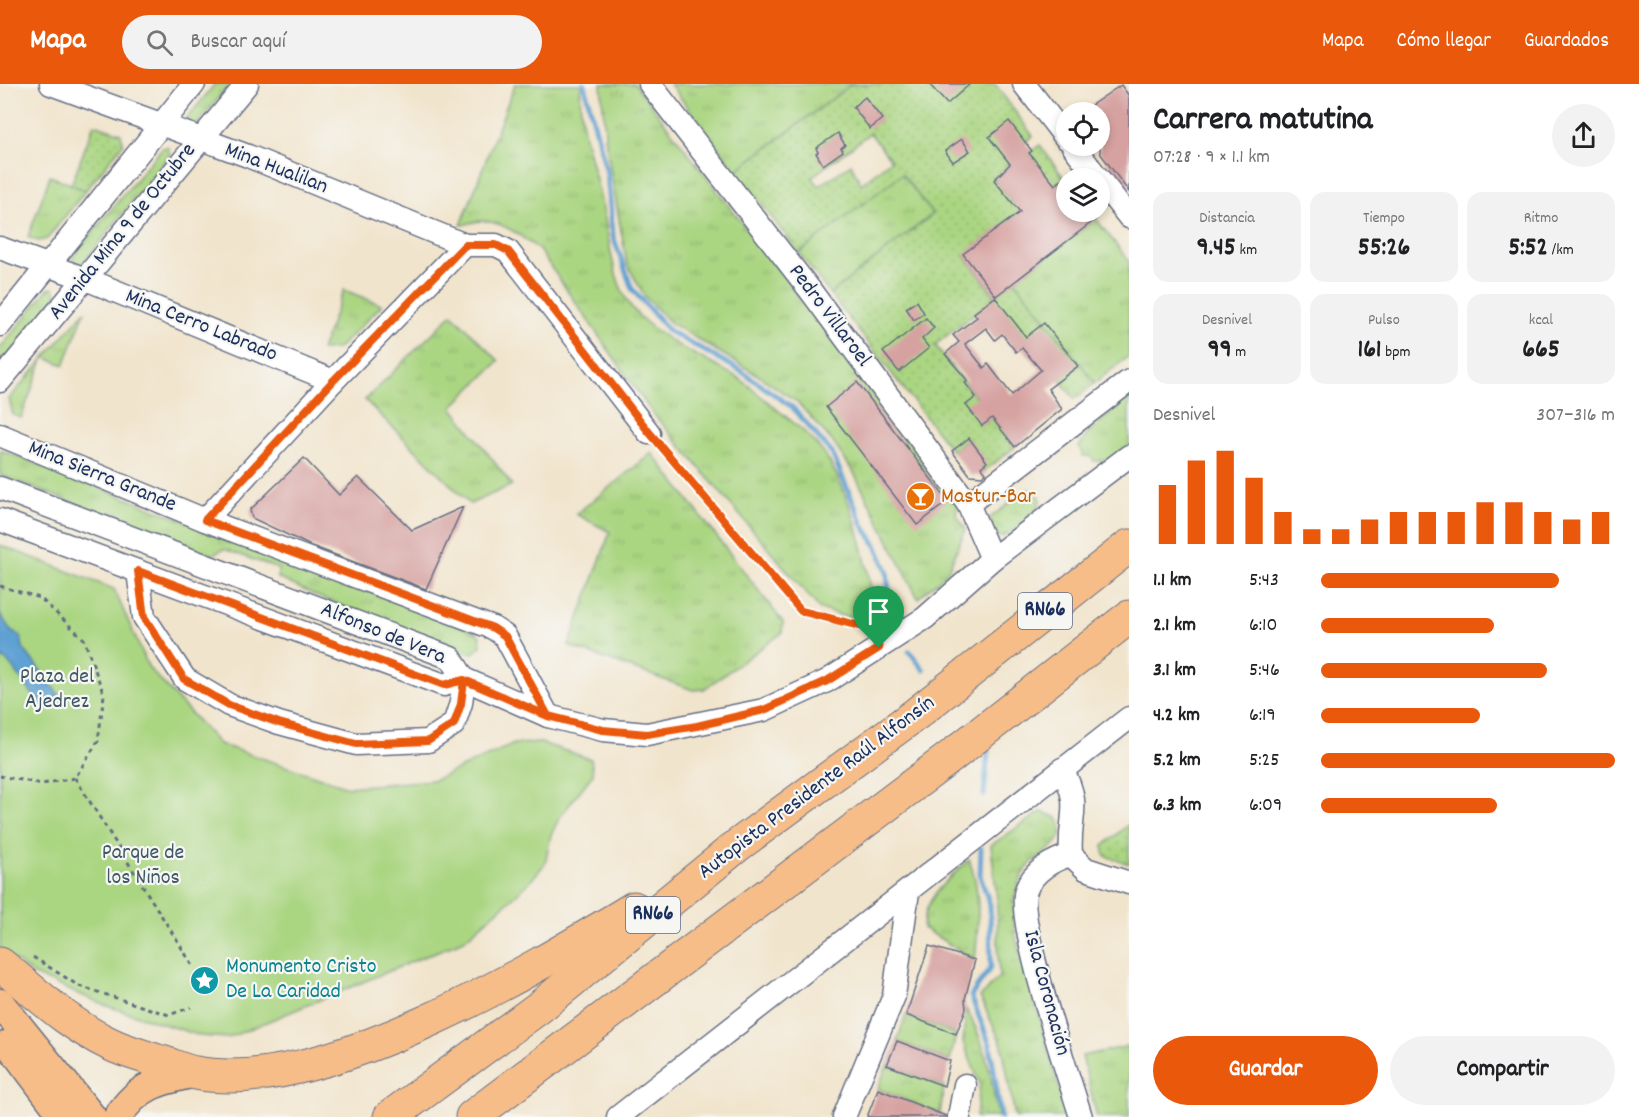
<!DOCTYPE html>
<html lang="es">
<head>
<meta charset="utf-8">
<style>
	body { margin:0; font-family:Dekko,sans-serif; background:#f2f2f2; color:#202124; height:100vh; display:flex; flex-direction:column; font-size:22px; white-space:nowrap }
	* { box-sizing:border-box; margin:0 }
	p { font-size:20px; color:#757577 }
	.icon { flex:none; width:33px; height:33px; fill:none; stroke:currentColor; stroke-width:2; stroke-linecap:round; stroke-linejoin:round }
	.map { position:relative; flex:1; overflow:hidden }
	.side { display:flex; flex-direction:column; background:#fff; width:510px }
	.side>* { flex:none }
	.buttons { position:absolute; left:1056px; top:18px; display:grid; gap:12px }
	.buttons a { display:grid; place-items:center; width:54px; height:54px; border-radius:50%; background:#fff; box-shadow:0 3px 9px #0003; font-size:30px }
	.pin { position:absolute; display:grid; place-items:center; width:51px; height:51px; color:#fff; margin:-62px -26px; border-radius:50% 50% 50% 0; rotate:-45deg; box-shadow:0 0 6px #0007 }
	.pin .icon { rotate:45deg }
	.round { display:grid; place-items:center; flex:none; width:63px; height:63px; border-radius:32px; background:#f2f2f2 }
	.head { display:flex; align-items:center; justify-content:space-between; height:102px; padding:0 24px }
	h1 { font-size:33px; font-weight:800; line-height:45px }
	.metrics { display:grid; grid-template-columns:repeat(3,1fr); gap:9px; height:102px; padding:6px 24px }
	.metrics div { display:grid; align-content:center; border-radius:15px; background:#f2f2f2; text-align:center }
	.metrics b { font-size:26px; font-weight:800 }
	.metrics small { font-size:16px; font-weight:400 }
	.metrics p { font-size:16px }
	.chart { height:168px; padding:12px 24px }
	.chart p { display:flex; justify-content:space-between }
	.chart svg { width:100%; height:108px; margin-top:6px; stroke:#ea580c; stroke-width:6 }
	.primary-button { display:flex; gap:12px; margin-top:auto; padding:12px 24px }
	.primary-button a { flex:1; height:69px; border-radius:36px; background:#ea580c; color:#fff; font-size:24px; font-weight:800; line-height:69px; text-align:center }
	.primary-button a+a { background:#f2f2f2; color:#202124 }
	ul { padding:0 24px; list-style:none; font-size:20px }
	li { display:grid; grid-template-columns:96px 72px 1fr; align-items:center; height:45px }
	li i { height:15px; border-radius:8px; background:#ea580c }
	header { display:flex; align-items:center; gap:36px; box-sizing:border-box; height:84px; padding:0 30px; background:#ea580c; color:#fff }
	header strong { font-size:28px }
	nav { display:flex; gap:33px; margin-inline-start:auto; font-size:21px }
	.search { width:420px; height:54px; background:#f2f2f2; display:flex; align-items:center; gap:15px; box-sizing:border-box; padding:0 21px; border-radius:33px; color:#757577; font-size:22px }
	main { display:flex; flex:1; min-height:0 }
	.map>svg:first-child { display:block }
	.grass { fill:url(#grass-tufts); stroke:#628270; stroke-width:1.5 }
	.park { fill:#aad581; stroke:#628270; stroke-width:1.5 }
	.garden { fill:url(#garden-dots); stroke:#628270; stroke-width:1.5; fill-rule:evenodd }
	.water { fill:#5fa1d3; stroke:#3d6898; stroke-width:1.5 }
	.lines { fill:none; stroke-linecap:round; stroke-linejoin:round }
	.stream { stroke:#5fa1d3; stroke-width:5 }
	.building { fill:#d6a2a1; fill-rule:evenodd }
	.minor-casing { stroke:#666e84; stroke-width:25 }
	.major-casing { stroke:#666e84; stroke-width:31 }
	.highway-casing { stroke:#666e84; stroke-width:35 }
	.path { stroke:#666e84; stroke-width:3; stroke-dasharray:4.5 4.5; stroke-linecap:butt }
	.minor { stroke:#fff; stroke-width:22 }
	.major { stroke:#f7bd88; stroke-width:28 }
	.highway { stroke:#f7bd88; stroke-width:33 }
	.route-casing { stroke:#fff; stroke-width:12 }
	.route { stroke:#ea580c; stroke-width:8 }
	.labels { text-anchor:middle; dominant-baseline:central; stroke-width:4.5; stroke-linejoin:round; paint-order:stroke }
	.shield { fill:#f6f6f2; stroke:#5d6b8a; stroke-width:1.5 }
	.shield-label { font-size:21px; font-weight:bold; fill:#1b2f5e }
	.street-label { font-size:22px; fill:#1b2f5e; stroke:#f6f6f2 }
	.food-label { font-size:22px; fill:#c56008; stroke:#f6f6f2; text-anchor:start }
	.park-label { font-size:22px; fill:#3f5867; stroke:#f6f6f2 }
	.culture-label { font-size:22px; fill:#0d838f; stroke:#f6f6f2; text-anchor:start }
</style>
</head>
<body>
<header>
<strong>Mapa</strong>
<div class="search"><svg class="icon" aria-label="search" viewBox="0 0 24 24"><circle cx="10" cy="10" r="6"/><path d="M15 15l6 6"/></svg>Buscar aquí</div>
<nav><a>Mapa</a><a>Cómo llegar</a><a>Guardados</a></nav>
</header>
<main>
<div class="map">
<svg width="1129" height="1033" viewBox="0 0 1129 1033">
	<defs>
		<pattern id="grass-tufts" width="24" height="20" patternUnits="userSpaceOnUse" patternTransform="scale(1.5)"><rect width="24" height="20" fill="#aad581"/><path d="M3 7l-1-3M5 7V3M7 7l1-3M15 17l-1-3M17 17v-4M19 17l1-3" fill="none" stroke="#92b772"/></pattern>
		<pattern id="garden-dots" width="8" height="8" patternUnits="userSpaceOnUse" patternTransform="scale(1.5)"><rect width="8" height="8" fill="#aad581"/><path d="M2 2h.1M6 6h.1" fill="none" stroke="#92b772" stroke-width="1.8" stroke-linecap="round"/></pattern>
	</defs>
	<rect width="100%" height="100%" fill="#f6f6f2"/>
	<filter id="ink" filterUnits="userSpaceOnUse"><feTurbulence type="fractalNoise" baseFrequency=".0167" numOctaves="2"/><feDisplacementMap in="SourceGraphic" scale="12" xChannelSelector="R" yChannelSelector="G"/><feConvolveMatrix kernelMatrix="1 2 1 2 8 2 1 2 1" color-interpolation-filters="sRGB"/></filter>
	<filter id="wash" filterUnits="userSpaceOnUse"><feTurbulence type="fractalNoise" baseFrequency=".008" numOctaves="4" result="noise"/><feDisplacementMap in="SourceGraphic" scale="24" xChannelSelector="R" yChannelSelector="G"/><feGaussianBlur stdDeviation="1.35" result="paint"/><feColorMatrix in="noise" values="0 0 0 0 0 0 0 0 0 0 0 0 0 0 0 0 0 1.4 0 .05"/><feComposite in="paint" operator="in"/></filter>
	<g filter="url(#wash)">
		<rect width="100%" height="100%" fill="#f1e4cc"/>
		<g class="grass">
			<polygon points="215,0 230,0 195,43 184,38"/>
			<path d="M515 0H581C577 38 592 76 600 112 609 146 609 181 625 213 643 248 702 274 735 292 746 298 756 309 767 317 789 336 813 351 829 377 858 426 868 486 878 542L820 525 651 327 539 166C524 154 504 138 484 137 477 136 468 140 461 141Z"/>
			<polygon points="601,0 635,0 958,419 956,431 966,444 947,489 918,514 854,389 832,357 797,318 756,290 672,240 645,213 627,180 606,61"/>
			<polygon points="670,0 852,0 736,87"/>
			<polygon points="168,63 170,71 82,180 73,181 73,172 162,64"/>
			<polygon points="901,89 933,130 830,210 799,169"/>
			<polygon points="50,92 86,106 47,155 38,157 28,153"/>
			<polygon points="1096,135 1129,177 1129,272 1095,299 1015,197"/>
			<polygon points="54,204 57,213 0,282 0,264 48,205"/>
			<polygon points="344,206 382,221 338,265 321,266"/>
			<polygon points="85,227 64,281 44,273 21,334 13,331 9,315"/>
			<polygon points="452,230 499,277 452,323 512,401 470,420 365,316"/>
			<polygon points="1129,313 1129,362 1108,377 1094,377 1090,372 1083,372 1079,363 1088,349"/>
			<polygon points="0,366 476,548 480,552 481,562 473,569 468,569 321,514 278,494 278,485 224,465 212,471 188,463 0,391"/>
			<polygon points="652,369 783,538 782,549 704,605 693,606 569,562 610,448 576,430"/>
			<path d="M1028 405 1037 408 1041 415C1037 431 1016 445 1002 453L993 451 988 443 990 434Z"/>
			<path d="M1041 728 1056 733C1075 759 1040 767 1027 784 1021 791 1015 809 1014 818 1011 859 1029 895 1040 933 1049 966 1056 1001 1070 1033H1015L1002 961 980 913 999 893 997 816 991 761Z"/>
			<path d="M969 776C982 806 978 844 975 876L923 844C924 813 948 795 969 776Z"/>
			<path d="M966 925C986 959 992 995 998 1033H976L980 1000 963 958Z"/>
			<polygon points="906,931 956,950 950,977 897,957"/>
			<polygon points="1129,962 1129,1033 1097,1033 1082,972"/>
			<polygon points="887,981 944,1002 940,1030 878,1005"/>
		</g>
		<polygon class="park" points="0,461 114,505 149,584 219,660 348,703 434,696 514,660 541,659 591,675 593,690 560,733 551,751 545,780 527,801 464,856 228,954 201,952 107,922 34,891 0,865"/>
		<g class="garden">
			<path d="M852 0H995L1033 52 1006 73 1010 80 994 96 1013 119 1040 83 1029 69 1040 61 1064 94 964 171 995 212 1015 197 1095 299 1075 315 994 214 935 261 1015 363 984 387 969 354 952 367 830 210 933 130 902 90 799 169 736 87ZM870 49 891 76 861 100 851 80 819 102 812 93Z"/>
			<polygon points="94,40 121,49 123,60 86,106 71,101"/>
			<polygon points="1129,740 1129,780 1105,772 1103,762"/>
		</g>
		<polygon class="water" points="0,530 11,547 21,553 23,564 59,611 43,624 8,578 0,573"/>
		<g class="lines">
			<g class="stream">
				<polyline points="584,0 607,89 613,152 632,205 669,247 741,287 792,323 832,369 864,443 876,461 887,487 890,522"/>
				<polyline points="909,567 924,586"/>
				<polyline points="984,711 988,666"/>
				<polyline points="981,764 980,792 990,821 991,883 971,912 990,961 1001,1033"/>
			</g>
		</g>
		<g id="blocks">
			<g class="building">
				<polygon points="929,0 970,0 947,20"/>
				<polygon points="1121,1 1129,12 1129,108 1100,69 1100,28 1081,28"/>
				<polygon points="865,13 882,35 870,45 853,23"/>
				<polygon points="1009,37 1032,67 1029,69 1055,101 1066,93 1066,128 1090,128 1096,135 996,212 963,170 1020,128 994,96 1010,80 989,53"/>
				<polygon points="838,49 845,61 841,64 843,67 823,81 816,69 818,68 816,64"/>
				<polygon points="962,55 970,67 953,78 945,67"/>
				<path d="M995 213 1026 253 1044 239 1078 282 1048 305 1062 325 1015 363 992 334 982 342 966 321 976 313 965 299 968 297 945 270 959 258 953 251 977 233 974 229ZM986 244 995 256 1002 250 1016 268 1022 264 1041 286 1012 311 988 280 984 284 965 260Z"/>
				<polygon points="917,217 924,229 914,236 906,224"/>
				<polygon points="926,234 934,244 922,255 929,264 899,288 883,268"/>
				<polygon points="857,298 948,417 917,441 826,323"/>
				<polygon points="969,354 987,378 981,383 986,389 982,392 970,391 952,367"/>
				<polygon points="304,374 339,411 358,393 412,446 463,423 426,505 309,461 252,434 250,426"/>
				<polygon points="929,862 975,876 965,915 966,925 956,950 906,931"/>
				<polygon points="897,957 950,977 944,1002 887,981"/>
				<polygon points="878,1005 946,1032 946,1033 867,1033"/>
			</g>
		</g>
	</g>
	<g filter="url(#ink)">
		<use href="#blocks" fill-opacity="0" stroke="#666e84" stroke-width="1.5"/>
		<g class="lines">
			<defs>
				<g id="minor">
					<polyline points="51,0 248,72 465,161 496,161 508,167 649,349"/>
					<polyline points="650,0 810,206 968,420 992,475"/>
					<polyline points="1024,0 1066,54"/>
					<polyline points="1073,62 1098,94"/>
					<polyline points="1100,96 1129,133"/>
					<polyline points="0,164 86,195 333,297"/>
					<polyline points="0,241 194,0"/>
					<polyline points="0,297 247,0"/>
					<polyline points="0,351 205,436 493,544 505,552 548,632"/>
					<polyline points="0,404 451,574 464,595"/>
					<polyline points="968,420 1129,297"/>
					<polyline points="0,436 444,601 464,595"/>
					<polyline points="205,436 333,297 465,161"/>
					<polyline points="138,487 144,533 185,595 229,621 279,639 356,660 428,657 454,640 461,619 464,595"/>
					<polyline points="464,595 548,632 603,646 647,650 764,626 827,597 925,534 992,475 1129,372"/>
					<path d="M1062 685C1083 724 1068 731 1071 771L1086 785 1129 799"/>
					<path d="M1071 771C1053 776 1033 787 1026 806 1015 837 1069 993 1081 1033"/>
					<polyline points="618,1033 1129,634"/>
					<polyline points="844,1033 894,912 908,807"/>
					<polyline points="959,1033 965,1001"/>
				</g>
				<g id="major">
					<polyline points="0,919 92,1033"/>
					<polyline points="9,960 64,1033"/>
					<path d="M118 1033C137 1001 162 996 195 989"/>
				</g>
				<g id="highway">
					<path d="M0 880C35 908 69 941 110 960 126 968 144 972 161 978 172 981 184 987 196 989 320 1013 529 888 634 824"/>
					<polyline points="390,1033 541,922 738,761 916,630 1129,462"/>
					<polyline points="472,1033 949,674 1129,533"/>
				</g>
			</defs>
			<use href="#minor" class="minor-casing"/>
			<use href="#major" class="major-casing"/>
			<use href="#highway" class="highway-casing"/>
			<g class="path">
				<polyline points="662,363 801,527 868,544 869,547"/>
				<polyline points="0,502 40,514 84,555 104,611 98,657 75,694 42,700 0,692"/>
				<polyline points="75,694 193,882"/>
				<polyline points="33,873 79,902 169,931 191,923"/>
			</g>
			<use href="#minor" class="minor"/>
			<use href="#major" class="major"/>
			<use href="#highway" class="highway"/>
		</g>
	</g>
	<g class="lines" filter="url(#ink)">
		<defs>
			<polyline id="route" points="879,564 827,597 764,626 697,642 647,650 603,646 548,632 464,596 444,601 138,487 144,533 184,595 229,621 279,639 356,660 428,657 454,640 461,620 464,596 548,632 505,552 493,544 205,436 333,297 465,161 496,161 508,167 649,348 801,527 868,544 879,564"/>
		</defs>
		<use href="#route" class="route-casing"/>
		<use href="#route" class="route"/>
	</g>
	<defs>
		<symbol id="bar-disc" viewBox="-11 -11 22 22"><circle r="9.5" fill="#e8710a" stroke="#f6f6f2"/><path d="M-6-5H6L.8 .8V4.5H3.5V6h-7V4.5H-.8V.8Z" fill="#fff"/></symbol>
		<symbol id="sight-disc" viewBox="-11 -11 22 22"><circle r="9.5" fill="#0f9aa8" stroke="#f6f6f2"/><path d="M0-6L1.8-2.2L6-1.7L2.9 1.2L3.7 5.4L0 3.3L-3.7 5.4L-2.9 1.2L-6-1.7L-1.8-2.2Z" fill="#fff"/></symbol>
	</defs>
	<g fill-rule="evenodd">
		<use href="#bar-disc" x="904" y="396" width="33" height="33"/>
		<use href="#sight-disc" x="188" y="880" width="33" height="33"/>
	</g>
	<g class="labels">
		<g class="shield">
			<rect x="1018" y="509" width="54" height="36" rx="4.5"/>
			<rect x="626" y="813" width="54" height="36" rx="4.5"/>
		</g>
		<g class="shield-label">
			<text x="1045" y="527">RN66</text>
			<text x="653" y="831">RN66</text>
		</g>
		<g class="street-label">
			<text transform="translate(276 85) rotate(21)">Mina Hualilan</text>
			<text transform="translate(123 148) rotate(-51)">Avenida Mina 9 de Octubre</text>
			<text transform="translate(829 232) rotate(53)">Pedro Villaroel</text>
			<text transform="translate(201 242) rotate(22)">Mina Cerro Labrado</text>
			<text transform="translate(102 393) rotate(22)">Mina Sierra Grande</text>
			<text transform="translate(383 550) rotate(22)">Alfonso de Vera</text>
			<text transform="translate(817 704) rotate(-37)">Autopista Presidente Raúl Alfonsín</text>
			<text transform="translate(1046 909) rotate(75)">Isla Coronación</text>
		</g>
		<g class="food-label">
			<text x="941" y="413">Mastur-Bar</text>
		</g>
		<g class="park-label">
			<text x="57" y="593">Plaza del<tspan x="57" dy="25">Ajedrez</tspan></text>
			<text x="143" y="769">Parque de<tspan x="143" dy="25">los Niños</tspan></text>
		</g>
		<g class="culture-label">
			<text x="226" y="883">Monumento Cristo<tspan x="226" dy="25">De La Caridad</tspan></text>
		</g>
	</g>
</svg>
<div class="buttons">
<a><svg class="icon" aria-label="locate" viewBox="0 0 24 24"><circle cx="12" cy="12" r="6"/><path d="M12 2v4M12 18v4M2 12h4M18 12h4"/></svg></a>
<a><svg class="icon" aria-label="layers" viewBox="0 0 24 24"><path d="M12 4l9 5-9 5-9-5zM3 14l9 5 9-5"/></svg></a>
</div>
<div class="pin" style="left:879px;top:564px;background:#1e9e55"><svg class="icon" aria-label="arrive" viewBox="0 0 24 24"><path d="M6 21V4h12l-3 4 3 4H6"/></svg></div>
</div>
<section class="side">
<div class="head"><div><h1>Carrera matutina</h1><p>07:28 · 9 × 1.1 km</p></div><a class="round"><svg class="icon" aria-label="share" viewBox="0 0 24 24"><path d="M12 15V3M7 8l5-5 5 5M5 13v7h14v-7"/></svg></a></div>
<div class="metrics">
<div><p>Distancia</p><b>9.45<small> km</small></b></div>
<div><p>Tiempo</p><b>55:26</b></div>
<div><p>Ritmo</p><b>5:52<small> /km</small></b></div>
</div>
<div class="metrics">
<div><p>Desnivel</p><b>99<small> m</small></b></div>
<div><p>Pulso</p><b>161<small> bpm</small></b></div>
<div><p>kcal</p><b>665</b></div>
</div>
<div class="chart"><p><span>Desnivel</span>307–316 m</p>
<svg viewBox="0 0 160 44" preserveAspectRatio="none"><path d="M5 44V20M15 44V10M25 44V6M35 44V17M45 44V31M55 44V38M65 44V38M75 44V34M85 44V31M95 44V31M105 44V31M115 44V27M125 44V27M135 44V31M145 44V34M155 44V31"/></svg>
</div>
<ul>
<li><b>1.1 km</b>5:43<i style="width:81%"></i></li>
<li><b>2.1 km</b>6:10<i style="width:59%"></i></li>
<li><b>3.1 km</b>5:46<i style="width:77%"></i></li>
<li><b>4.2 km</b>6:19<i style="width:54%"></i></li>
<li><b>5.2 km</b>5:25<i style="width:100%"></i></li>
<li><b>6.3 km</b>6:09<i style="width:60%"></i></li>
</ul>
<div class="primary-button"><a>Guardar</a><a>Compartir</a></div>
</section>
</main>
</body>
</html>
